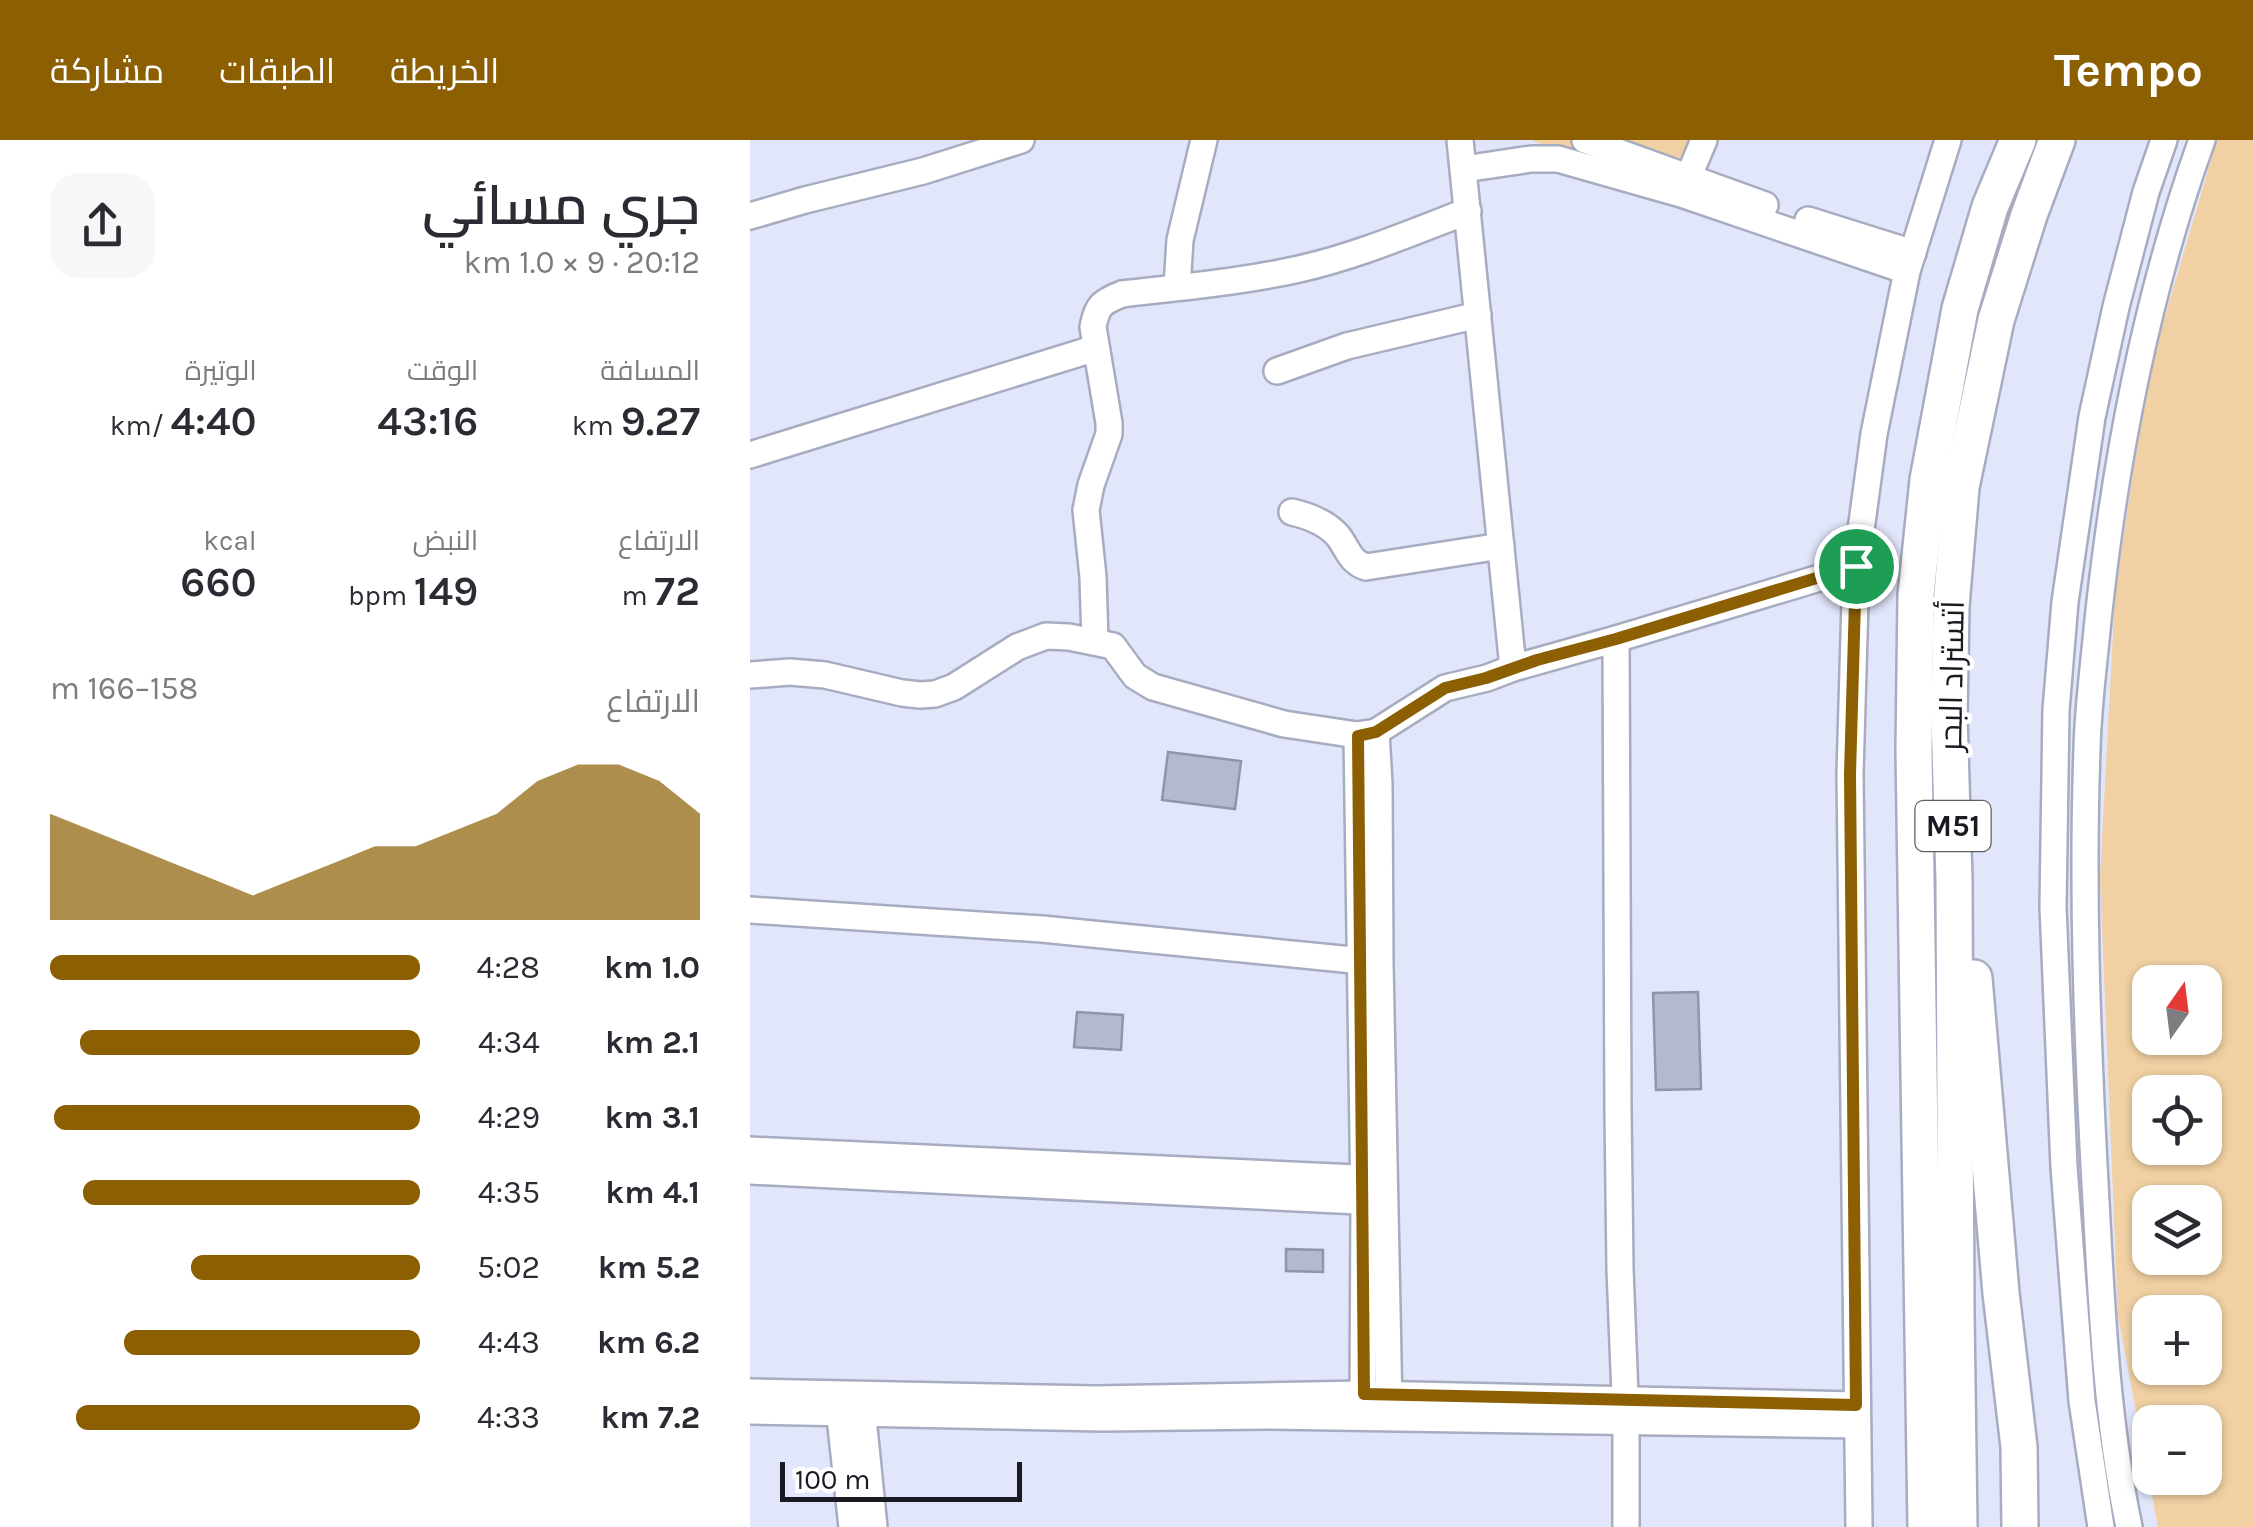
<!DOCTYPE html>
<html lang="ar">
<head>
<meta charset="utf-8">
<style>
	body { margin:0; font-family:Karla,Cairo,sans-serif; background:#f7f7f7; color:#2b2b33; direction:rtl; height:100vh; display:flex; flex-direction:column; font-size:38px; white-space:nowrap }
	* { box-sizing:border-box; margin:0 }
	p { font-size:32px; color:#7c7c81 }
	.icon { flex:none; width:55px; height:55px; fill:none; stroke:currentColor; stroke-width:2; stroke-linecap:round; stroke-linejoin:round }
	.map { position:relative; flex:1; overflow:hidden; direction:ltr }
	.side { display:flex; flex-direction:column; background:#fff; width:750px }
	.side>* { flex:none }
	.needle { width:65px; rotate:14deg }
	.buttons { position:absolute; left:1382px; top:825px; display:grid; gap:20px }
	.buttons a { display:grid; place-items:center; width:90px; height:90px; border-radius:20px; background:#fff; box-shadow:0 2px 8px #0004; font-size:50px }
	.scale { position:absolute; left:30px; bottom:25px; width:242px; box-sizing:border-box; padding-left:10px; border:5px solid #1a1b22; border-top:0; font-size:28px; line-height:35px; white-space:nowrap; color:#1a1b22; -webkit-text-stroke:8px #fff; paint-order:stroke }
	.pin { position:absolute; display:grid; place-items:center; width:85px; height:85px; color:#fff; margin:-42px; border:5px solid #fff; border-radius:50%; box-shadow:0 2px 10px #0007 }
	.round { display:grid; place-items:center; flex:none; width:105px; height:105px; border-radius:30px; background:#f7f7f7 }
	.headline { display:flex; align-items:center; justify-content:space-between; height:170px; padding:0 50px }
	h1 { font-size:55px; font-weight:600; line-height:75px }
	.metrics { display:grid; grid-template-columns:repeat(3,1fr); gap:15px; height:170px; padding:10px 50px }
	.metrics div { display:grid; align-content:center }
	.metrics b { font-size:42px; font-weight:600 }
	.metrics small { font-size:28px; font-weight:400 }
	.metrics p { font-size:28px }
	.chart { height:280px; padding:20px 50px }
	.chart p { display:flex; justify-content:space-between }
	.chart svg { width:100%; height:180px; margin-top:10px; fill:#8b5f02; opacity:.7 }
	ul { padding:0 50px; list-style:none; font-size:32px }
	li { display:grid; grid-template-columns:160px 120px 1fr; align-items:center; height:75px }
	li i { height:25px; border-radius:12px; background:#8b5f02 }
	header { display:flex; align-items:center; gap:60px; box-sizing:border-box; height:140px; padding:0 50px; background:#8b5f02; color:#fff }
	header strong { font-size:48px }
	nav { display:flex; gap:55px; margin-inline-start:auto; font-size:35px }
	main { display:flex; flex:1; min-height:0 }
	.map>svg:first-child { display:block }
	.green { fill:#f1d1a3; fill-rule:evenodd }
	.building { fill:#b5b9cd; stroke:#9195a8; stroke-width:2.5 }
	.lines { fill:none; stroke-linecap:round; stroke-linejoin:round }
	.minor-casing { stroke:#a8acc0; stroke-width:30 }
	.highway-casing { stroke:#a8acc0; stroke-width:40 }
	.minor { stroke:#fff; stroke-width:25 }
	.highway { stroke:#fff; stroke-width:35 }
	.route-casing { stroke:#fff; stroke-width:20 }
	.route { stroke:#8b5f02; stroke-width:12 }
	.labels { text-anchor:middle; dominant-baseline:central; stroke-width:9; stroke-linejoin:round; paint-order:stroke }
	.shield { fill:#fff; stroke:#5f5f64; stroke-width:2.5 }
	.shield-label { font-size:30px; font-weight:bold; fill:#1a1b22 }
	.street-label { font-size:32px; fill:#1a1b22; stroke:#fff }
</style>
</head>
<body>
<header>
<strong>Tempo</strong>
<nav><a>الخريطة</a><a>الطبقات</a><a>مشاركة</a></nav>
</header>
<main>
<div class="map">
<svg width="1503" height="1387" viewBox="0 0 1503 1387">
	<rect width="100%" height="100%" fill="#e2e6fb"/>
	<g class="green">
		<polygon points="783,0 959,0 939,48 785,2"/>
		<path d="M1467 0H1503V1387H1408L1368 1176 1350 738 1365 455 1398 234ZM1400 842H1455V898H1400ZM1400 952H1455V1008H1400ZM1400 1062H1455V1118H1400ZM1400 1172H1455V1228H1400ZM1400 1282H1455V1338H1400Z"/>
	</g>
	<g class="building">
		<polygon points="418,612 491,621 485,669 412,660"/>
		<polygon points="948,852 951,949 906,950 903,853"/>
		<polygon points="327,872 373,875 371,910 324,907"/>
		<polygon points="536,1109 573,1110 573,1132 536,1131"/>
	</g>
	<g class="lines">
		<defs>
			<g id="minor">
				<polyline points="710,0 763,528 866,499 1106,427"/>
				<polyline points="835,0 1015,65"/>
				<polyline points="714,29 781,19 808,19 931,54 1157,131"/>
				<polyline points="933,50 954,0"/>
				<polyline points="0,76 55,60 173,31 271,0"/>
				<polyline points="1058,80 1163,113"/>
				<polyline points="427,147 430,100 454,0"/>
				<polyline points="527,231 597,206 728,175"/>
				<polyline points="0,315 346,208"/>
				<path d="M542 372C559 376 576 382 588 396 598 409 600 422 616 427L751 406"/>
				<polyline points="866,499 868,972 870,1129 876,1281 876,1387"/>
				<path d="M345 501 343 437 336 370 341 345 359 294V283L343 187C347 165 352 162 372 154 431 147 491 142 549 129 607 116 663 92 718 71"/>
				<polyline points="0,535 40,532 75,535 152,553 170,555 185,554 204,547 267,507 296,496 319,497 363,506 385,536 403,547 534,584 607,595 626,592 695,548 737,538 763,528"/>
				<polyline points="626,592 629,644 630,823 639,1268"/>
				<polyline points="607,595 614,1062 613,1270"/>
				<polyline points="0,770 292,789 623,822"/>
				<polyline points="0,1010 629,1039"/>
				<polyline points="0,1031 629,1062"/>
				<polyline points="0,1252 346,1259 614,1254 1106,1265"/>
				<polyline points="111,1258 124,1387"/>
				<polyline points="88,1259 102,1387"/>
				<polyline points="0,1271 353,1278 516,1276 1107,1285"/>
				<polyline points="1109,1387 1100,634 1106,427 1124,294 1157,131 1198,0"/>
				<polyline points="1351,1387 1332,1261 1314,1027 1303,767 1306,570 1315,462 1342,277 1366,167 1396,52 1414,0"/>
				<path d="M1379 1387C1354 1268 1351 1146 1344 1025 1337 887 1332 747 1337 609 1338 566 1344 523 1348 480 1365 320 1397 152 1452 0"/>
			</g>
			<g id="highway">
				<polyline points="1224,838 1251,1153 1269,1307 1270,1387"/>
				<polyline points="1176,1387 1164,610 1166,455 1178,340 1210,169 1240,67 1268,0"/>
				<polyline points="1209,1387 1206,1173 1204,739 1199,576 1201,466 1211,347 1246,180 1279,75 1307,0"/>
			</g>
		</defs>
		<use href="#minor" class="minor-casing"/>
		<use href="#highway" class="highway-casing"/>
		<use href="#minor" class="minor"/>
		<use href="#highway" class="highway"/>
	</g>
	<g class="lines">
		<defs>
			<polygon id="route" points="1106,426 1100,634 1106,1265 614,1254 608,596 626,592 695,548 736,538 787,520 866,499"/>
		</defs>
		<use href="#route" class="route-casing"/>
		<use href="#route" class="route"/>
	</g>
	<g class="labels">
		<rect class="shield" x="1165.5" y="661" width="75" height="50" rx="8"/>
		<g class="shield-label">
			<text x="1203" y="686">M51</text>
		</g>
		<g class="street-label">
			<text transform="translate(1202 536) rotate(-89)">أتستراد البحر</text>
		</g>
	</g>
</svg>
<div class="buttons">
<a><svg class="needle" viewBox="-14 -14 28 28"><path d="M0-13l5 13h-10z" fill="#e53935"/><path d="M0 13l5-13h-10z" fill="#7c7c81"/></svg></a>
<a><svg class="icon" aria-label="locate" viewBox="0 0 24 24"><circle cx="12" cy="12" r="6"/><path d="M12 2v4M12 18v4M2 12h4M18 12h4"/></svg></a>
<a><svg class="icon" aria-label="layers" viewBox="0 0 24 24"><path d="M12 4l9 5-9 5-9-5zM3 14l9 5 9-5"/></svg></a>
<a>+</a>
<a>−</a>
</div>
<div class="scale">100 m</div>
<div class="pin" style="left:1106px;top:426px;background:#1e9e55"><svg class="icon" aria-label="arrive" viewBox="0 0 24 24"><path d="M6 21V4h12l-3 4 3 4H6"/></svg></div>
</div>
<section class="side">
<div class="headline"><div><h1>جري مسائي</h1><p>20:12 · 9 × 1.0 km</p></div><a class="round"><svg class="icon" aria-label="share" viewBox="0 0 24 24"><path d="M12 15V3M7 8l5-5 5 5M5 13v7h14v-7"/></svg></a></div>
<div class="metrics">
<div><p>المسافة</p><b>9.27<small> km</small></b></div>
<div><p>الوقت</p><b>43:16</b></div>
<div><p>الوتيرة</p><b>4:40<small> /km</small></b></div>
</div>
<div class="metrics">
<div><p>الارتفاع</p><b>72<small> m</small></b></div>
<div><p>النبض</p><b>149<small> bpm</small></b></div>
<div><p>kcal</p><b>660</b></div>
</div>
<div class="chart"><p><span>الارتفاع</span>158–166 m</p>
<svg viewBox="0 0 160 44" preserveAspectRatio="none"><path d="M0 44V18L10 22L20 26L30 30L40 34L50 38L60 34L70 30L80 26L90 26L100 22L110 18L120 10L130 6L140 6L150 10L160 18V44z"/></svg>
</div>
<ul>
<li><b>1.0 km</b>4:28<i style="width:100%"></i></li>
<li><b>2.1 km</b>4:34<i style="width:92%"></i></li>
<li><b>3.1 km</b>4:29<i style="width:99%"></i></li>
<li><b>4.1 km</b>4:35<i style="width:91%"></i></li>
<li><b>5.2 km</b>5:02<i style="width:62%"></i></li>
<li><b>6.2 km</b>4:43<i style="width:80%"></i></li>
<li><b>7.2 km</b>4:33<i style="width:93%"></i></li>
</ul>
</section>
</main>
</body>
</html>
